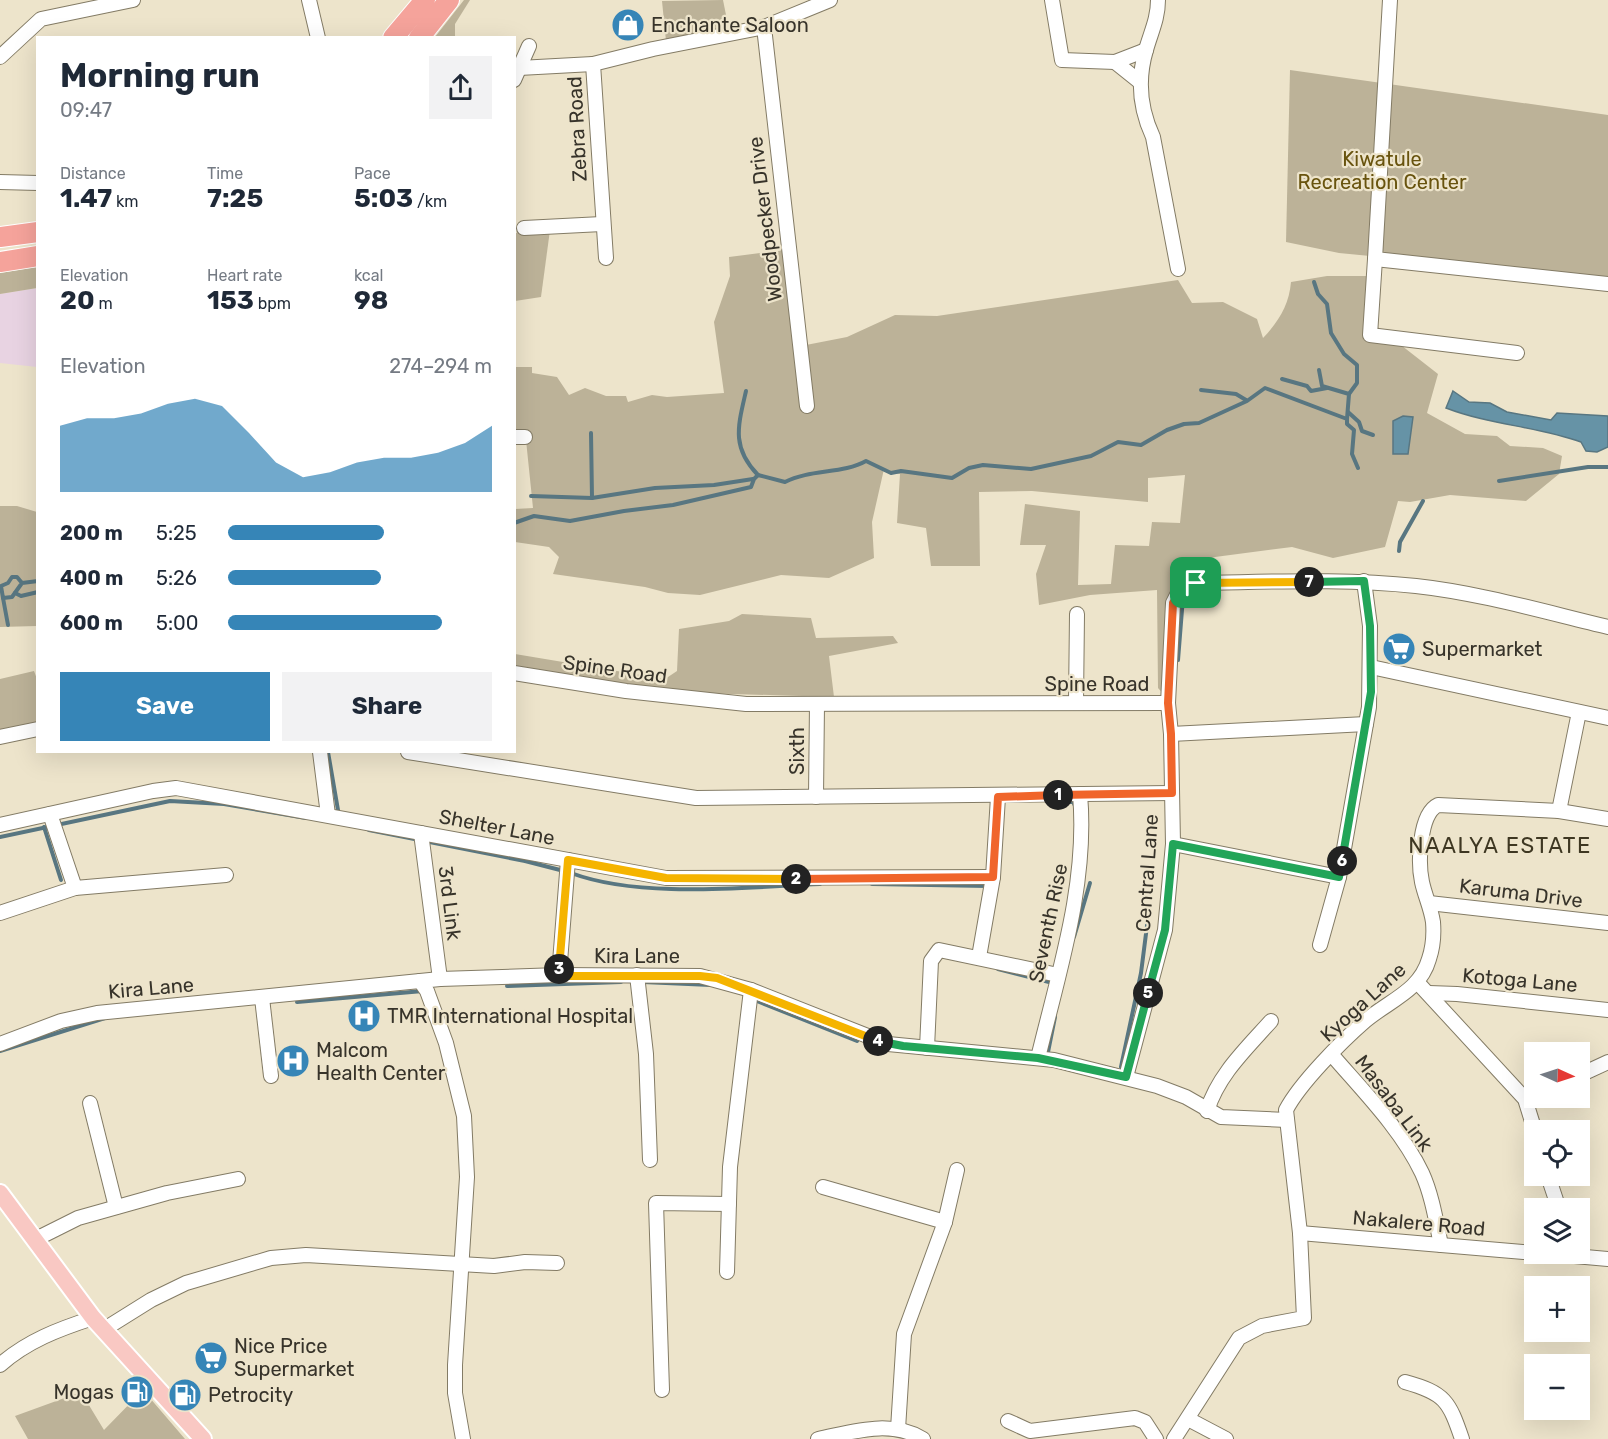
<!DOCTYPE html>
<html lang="en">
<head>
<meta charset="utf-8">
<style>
	body { margin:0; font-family:Rubik,sans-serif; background:#f2f2f3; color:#1f2937; height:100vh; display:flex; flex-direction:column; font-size:22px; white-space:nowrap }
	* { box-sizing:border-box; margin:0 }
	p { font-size:20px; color:#747a83 }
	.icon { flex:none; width:33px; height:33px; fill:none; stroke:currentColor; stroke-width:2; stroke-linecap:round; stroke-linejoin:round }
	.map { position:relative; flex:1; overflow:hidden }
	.drawer { position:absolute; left:36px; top:36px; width:480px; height:717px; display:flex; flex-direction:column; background:#fff; border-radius:0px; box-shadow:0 6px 24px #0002 }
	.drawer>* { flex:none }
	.needle { width:39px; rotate:93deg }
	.fabs { position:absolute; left:1524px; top:1042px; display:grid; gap:12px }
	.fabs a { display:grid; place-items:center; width:66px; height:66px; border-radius:0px; background:#fff; box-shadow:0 6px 24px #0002; font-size:30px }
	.pin { position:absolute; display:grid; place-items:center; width:51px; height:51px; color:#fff; margin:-26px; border-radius:12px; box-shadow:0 3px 9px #0006 }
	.km { position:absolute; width:30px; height:30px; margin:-15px; border-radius:50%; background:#222; color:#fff; font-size:16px; line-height:30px; text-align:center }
	.round { display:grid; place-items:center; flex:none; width:63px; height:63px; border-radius:0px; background:#f2f2f3 }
	.head { display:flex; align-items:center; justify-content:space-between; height:102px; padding:0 24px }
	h1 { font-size:33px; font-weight:700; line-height:45px }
	.metrics { display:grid; grid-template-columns:repeat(3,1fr); gap:9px; height:102px; padding:6px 24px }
	.metrics div { display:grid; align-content:center }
	.metrics b { font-size:26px; font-weight:700 }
	.metrics small { font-size:16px; font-weight:400 }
	.metrics p { font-size:16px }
	.chart { height:168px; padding:12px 24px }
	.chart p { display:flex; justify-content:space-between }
	.chart svg { width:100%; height:108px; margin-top:6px; fill:#3685b7; opacity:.7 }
	.primary-button { display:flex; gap:12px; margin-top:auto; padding:12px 24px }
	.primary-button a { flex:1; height:69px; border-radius:0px; background:#3685b7; color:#fff; font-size:24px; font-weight:700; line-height:69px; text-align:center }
	.primary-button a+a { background:#f2f2f3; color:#1f2937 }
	ul { padding:0 24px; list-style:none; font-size:20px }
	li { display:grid; grid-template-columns:96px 72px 1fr; align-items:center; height:45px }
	li i { height:15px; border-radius:8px; background:#3685b7 }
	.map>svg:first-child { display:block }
	.commercial { fill:#e8d3e2 }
	.green { fill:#bcb298 }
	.water { fill:#6693a6; stroke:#587681; stroke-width:1.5 }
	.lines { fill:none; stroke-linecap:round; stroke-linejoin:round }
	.stream { stroke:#587681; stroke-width:4 }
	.minor-casing { stroke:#837b65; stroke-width:16 }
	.major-casing { stroke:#fff; stroke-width:20 }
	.highway-casing { stroke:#fff; stroke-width:22 }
	.minor { stroke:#fff; stroke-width:14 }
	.major { stroke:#f9c8c3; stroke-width:16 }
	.highway { stroke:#f5a39b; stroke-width:20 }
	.split-1-casing { stroke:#fff; stroke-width:12 }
	.split-2-casing { stroke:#fff; stroke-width:12 }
	.split-3-casing { stroke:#fff; stroke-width:12 }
	.split-4-casing { stroke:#fff; stroke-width:12 }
	.split-5-casing { stroke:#fff; stroke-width:12 }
	.split-6-casing { stroke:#fff; stroke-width:12 }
	.split-7-casing { stroke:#fff; stroke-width:12 }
	.split-8-casing { stroke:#fff; stroke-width:12 }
	.split-1 { stroke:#f0652b; stroke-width:8 }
	.split-2 { stroke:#f0652b; stroke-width:8 }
	.split-3 { stroke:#f5b400; stroke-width:8 }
	.split-4 { stroke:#f5b400; stroke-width:8 }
	.split-5 { stroke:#22a559; stroke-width:8 }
	.split-6 { stroke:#22a559; stroke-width:8 }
	.split-7 { stroke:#22a559; stroke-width:8 }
	.split-8 { stroke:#f5b400; stroke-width:8 }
	.labels { text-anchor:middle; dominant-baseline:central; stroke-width:4.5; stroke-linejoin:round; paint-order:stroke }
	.poi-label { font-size:20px; fill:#37332a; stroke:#ede4cb; text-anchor:start }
	.street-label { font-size:20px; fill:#37332a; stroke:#ede4cb }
	.park-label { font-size:20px; fill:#68530e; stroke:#ede4cb }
	.quarter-label { font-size:22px; letter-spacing:1.5px; fill:#3e3722; stroke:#ede4cb }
</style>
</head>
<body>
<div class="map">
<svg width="1608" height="1439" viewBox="0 0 1608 1439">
	<rect width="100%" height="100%" fill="#ede4cb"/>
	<polygon class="commercial" points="37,288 37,367 0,363 0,294"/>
	<g class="green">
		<polygon points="464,0 470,0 455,24 455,37 435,37"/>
		<polygon points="723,0 729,30 666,41 662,1"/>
		<polygon points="1290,70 1608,115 1608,279 1339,253 1286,242"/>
		<polygon points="550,230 541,297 515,301 515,233"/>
		<path d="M792 249 806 345 847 337 895 315 937 316 1178 280 1192 303 1223 302 1257 319 1263 338C1279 321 1289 305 1291 282L1327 276H1373L1374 324 1438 374 1427 413 1465 434 1497 436 1510 446 1543 448 1562 456 1559 474 1526 501 1450 495 1410 502 1398 501 1385 547 1333 558 1292 547 1215 557 1180 568 1172 704 1158 688 1157 590 1090 595 1039 605 1036 574 1046 545H1020L1025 504 1080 511 1078 585 1111 584 1115 545 1149 546 1152 522 1180 523 1185 475 1148 478V502L1032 491 979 492 980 566H931L926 528 897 523 900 474 891 473 884 469 872 522 874 558 829 578 781 575 700 595 668 593 645 587 553 574 559 557 549 547 515 542V509L533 508 526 440 515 435V367H532V373L557 377 569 395 585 388 606 396H626L628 402 652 395 667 397 724 393 714 322 730 276 729 257Z"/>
		<polygon points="37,267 37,288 0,294 0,273"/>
		<polygon points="0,506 17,506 37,512 37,626 0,627"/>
		<polygon points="742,614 811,618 816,638 893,636 898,643 829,656 834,697 668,692 515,667 515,654 665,679 677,671 679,629 729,621"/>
		<polygon points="34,671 37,679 37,726 0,734 0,679"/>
		<polygon points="143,1390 185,1439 28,1439 15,1416 81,1392 104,1430"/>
	</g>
	<g class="water">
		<path d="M1453 391 1469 402 1490 403 1507 412 1551 420 1557 413 1608 416V447L1597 452 1586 451 1581 442C1536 426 1490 425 1446 408Z"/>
		<polygon points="1403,416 1413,417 1408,454 1393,454 1393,421"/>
	</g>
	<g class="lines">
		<g class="stream">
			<polyline points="1314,282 1318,294 1327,304 1331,333 1344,354 1357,365 1357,383 1349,394"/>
			<polyline points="1319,370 1322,386 1349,394 1347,419"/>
			<polyline points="1282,379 1307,386 1311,391 1327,388"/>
			<polyline points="1201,390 1236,394 1246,400"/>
			<path d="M746 391C738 426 731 447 758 475"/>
			<polyline points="1348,412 1359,422 1362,431 1373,435"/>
			<polyline points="591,433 592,498"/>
			<polyline points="1499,481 1588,467 1608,467"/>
			<polyline points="531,496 592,498 655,488 714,485 753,479"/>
			<path d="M514 523 534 516 570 521 624 511 673 505 751 487 754 479 758 475 785 482C810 469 843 474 866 461L891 473 901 471 952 478 969 468 983 465 1031 469 1091 456 1118 442 1141 445 1167 430 1184 424 1199 423 1247 401 1265 388 1347 419V424L1354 430 1352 454 1358 468"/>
			<polyline points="1399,551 1400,542 1423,501"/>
			<polyline points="22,583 12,597 3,598 1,586 8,583 12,577 17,577 22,583 38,581"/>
			<polyline points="15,593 21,596 38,592"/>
			<polyline points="3,598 8,625"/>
			<polyline points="1178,660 1183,597"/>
			<polyline points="328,752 338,810"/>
			<polyline points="1063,802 1074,802 1074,804"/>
			<polyline points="44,827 61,880"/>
			<polyline points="369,830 525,861 564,871"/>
			<polyline points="0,837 170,801 224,804 306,818"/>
			<path d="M571 873C641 899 745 887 820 884"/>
			<polyline points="872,884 988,886"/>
			<polyline points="1074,937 1090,883"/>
			<polyline points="998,969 1053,983"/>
			<polyline points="643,982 711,985"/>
			<polyline points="507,986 621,982"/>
			<polyline points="752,999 857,1041"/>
			<polyline points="297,1002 423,991"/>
			<polyline points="0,1051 105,1018"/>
			<polyline points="1047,1057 1055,1017"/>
			<polyline points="1121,1067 1141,973 1148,918"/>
		</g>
		<defs>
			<g id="minor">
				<polyline points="309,0 318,38"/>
				<polyline points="1052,0 1062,60 1115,62 1146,50"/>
				<path d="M1158 0C1158 19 1151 32 1146 50 1137 80 1140 109 1153 137L1178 269"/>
				<polyline points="1390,0 1375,259 1608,284"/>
				<polyline points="764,27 807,406"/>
				<polyline points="0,57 41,19 133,0"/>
				<polyline points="1115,62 1140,82"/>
				<polyline points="519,68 593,64"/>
				<polyline points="514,80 529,46"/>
				<polyline points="0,182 38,183"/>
				<polyline points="524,228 602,224"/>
				<polyline points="606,258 593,64 653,49 764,27 830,0"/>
				<polyline points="1375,259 1370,335 1517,353"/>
				<polyline points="514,437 525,437"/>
				<polyline points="1371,667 1608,718"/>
				<polyline points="514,673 626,691 746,704 1168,703"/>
				<polyline points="1076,702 1077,614"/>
				<polyline points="1171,734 1366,724"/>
				<polyline points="0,737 38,729"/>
				<polyline points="320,752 328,815"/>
				<polyline points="408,752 696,798 1172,793"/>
				<polyline points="816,797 817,704"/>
				<polyline points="1559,811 1579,712"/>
				<polyline points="50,814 75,888"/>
				<polyline points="0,825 153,791 176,788 666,878 993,877"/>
				<polyline points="421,833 440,979"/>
				<polyline points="1173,844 1339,877"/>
				<polyline points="1429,903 1608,923"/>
				<polyline points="0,913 75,888 226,875"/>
				<polyline points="1320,945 1339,877 1369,707 1370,626 1364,581"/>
				<polyline points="979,957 993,877 998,797"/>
				<polyline points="559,975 568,860"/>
				<polyline points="637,975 646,1054 650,1160"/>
				<polyline points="420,981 427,991 446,1043 464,1116 467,1177 455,1365 455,1393 463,1439"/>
				<polyline points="1418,983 1525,1099 1535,1131"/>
				<polyline points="1429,993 1457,994 1608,1010"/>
				<polyline points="262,998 271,1076"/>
				<polyline points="0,1044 61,1021 97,1013 440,979 559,975 700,976 751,990 888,1044 1054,1060 1157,1086 1186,1097 1221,1117 1287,1120"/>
				<polyline points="927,1048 931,961 939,950 1058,975"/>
				<path d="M1332 1055C1363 1091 1401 1129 1422 1173 1432 1195 1436 1221 1441 1245"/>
				<path d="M1038 1058C1059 971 1088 883 1080 794"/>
				<polyline points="1580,1075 1608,1062"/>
				<path d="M1126 1077 1165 930 1173 844 1171 734 1168 703 1173 603 1180 589 1196 583C1269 582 1343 578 1416 586 1480 593 1545 612 1608 627"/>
				<polyline points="90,1103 116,1207"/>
				<path d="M1207 1111C1218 1075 1246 1049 1271 1021"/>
				<polyline points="1548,1176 1559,1209"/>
				<polyline points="823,1187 945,1222"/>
				<polyline points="1300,1233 1534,1253"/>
				<polyline points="34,1240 78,1218 167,1193 238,1179"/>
				<polyline points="1552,1254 1608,1259"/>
				<polyline points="727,1272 730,1167 751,990"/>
				<polyline points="103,1330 151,1300 186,1283 271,1258 306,1255 494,1266 525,1262 557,1263"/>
				<path d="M0 1365C27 1341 59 1329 93 1318"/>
				<path d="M1405 1382C1445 1393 1449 1401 1462 1439"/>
				<polyline points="662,1390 656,1203 729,1204"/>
				<polyline points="1188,1419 1226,1439"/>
				<polyline points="1008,1421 1030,1431 1135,1418 1145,1422 1156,1439"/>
				<polyline points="898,1429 904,1334 945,1222 957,1170"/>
				<path d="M818 1439C853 1432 890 1419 923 1439"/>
				<path d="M1174 1439 1239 1338 1262 1326 1304 1318 1300 1233 1286 1110C1300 1083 1342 1041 1365 1021 1390 1000 1420 991 1429 959 1433 947 1434 934 1433 922 1431 908 1425 896 1422 882 1418 863 1419 814 1438 805L1559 811 1608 819"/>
			</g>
			<polyline id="major" points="0,1193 93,1318 203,1439"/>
			<g id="highway">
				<polyline points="393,38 425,0"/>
				<polyline points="419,38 449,0"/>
				<polyline points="0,237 38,232"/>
				<polyline points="0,262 38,256"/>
			</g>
		</defs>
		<use href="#minor" class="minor-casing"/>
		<use href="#major" class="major-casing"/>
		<use href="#highway" class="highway-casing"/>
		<use href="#minor" class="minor"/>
		<use href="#major" class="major"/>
		<use href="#highway" class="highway"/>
	</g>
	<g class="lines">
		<defs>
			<polyline id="split-1" points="1058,795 1172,793 1171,734 1168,703 1173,603 1184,586 1196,583"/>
			<polyline id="split-2" points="796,879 993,877 998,797 1058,795"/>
			<polyline id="split-3" points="559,969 568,860 666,878 796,879"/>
			<polyline id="split-4" points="559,969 559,975 567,976 700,976 717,978 878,1041"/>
			<polyline id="split-5" points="878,1041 903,1046 1038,1058 1126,1077 1148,993"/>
			<polyline id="split-6" points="1148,993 1165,930 1173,844 1339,877 1342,861"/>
			<polyline id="split-7" points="1309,582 1364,581 1370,626 1371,692 1342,861"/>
			<polyline id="split-8" points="1196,583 1309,582"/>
		</defs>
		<use href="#split-1" class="split-1-casing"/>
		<use href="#split-2" class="split-2-casing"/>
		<use href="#split-3" class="split-3-casing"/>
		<use href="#split-4" class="split-4-casing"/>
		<use href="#split-5" class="split-5-casing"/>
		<use href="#split-6" class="split-6-casing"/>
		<use href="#split-7" class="split-7-casing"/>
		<use href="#split-8" class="split-8-casing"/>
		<use href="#split-1" class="split-1"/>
		<use href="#split-2" class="split-2"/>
		<use href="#split-3" class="split-3"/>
		<use href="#split-4" class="split-4"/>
		<use href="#split-5" class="split-5"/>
		<use href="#split-6" class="split-6"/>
		<use href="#split-7" class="split-7"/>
		<use href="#split-8" class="split-8"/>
	</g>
	<defs>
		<symbol id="shop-disc" viewBox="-11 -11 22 22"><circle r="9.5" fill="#3685b7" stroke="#ede4cb"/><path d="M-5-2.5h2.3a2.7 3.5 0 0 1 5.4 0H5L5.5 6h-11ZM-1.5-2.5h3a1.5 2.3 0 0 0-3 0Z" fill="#fff"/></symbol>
		<symbol id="supermarket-disc" viewBox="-11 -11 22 22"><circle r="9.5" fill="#3685b7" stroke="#ede4cb"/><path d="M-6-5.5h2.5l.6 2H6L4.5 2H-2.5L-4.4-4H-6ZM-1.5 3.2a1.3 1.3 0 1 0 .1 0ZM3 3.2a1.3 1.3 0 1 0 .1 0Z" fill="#fff"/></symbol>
		<symbol id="hospital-disc" viewBox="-11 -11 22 22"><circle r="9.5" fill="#3685b7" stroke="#ede4cb"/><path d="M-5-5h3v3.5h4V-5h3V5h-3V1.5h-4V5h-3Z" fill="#fff"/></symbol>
		<symbol id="fuel-disc" viewBox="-11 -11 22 22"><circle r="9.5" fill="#3685b7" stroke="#ede4cb"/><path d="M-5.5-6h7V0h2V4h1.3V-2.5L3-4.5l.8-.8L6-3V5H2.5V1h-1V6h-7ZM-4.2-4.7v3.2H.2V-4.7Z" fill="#fff"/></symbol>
	</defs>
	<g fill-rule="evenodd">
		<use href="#shop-disc" x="609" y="6" width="38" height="38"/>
		<use href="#supermarket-disc" x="1380" y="630" width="38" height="38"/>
		<use href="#hospital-disc" x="345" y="997" width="38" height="38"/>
		<use href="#hospital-disc" x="274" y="1042" width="38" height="38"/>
		<use href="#supermarket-disc" x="192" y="1339" width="38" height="38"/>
		<use href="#fuel-disc" x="118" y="1373" width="38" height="38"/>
		<use href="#fuel-disc" x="166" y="1376" width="38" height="38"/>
	</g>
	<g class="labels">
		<g class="poi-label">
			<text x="651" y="25">Enchante Saloon</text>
			<text x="1422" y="649">Supermarket</text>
			<text x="387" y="1016">TMR International Hospital</text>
			<text x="316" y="1050">Malcom<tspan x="316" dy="23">Health Center</tspan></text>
			<text x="234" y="1346">Nice Price<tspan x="234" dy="23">Supermarket</tspan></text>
			<text x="114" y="1392" text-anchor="end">Mogas</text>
			<text x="208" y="1395">Petrocity</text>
		</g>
		<g class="street-label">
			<text transform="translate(577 129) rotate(-93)">Zebra Road</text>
			<text transform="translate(765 219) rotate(-97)">Woodpecker Drive</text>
			<text transform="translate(615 669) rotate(8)">Spine Road</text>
			<text x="1097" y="684">Spine Road</text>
			<text transform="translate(797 751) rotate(-90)">Sixth</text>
			<text transform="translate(497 827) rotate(11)">Shelter Lane</text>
			<text transform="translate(1147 873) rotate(-86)">Central Lane</text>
			<text transform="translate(1521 893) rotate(7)">Karuma Drive</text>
			<text transform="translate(450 903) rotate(83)">3rd Link</text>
			<text transform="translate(1048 923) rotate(-78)">Seventh Rise</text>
			<text x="637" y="956">Kira Lane</text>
			<text transform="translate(1520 980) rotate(5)">Kotoga Lane</text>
			<text transform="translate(151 988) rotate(-5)">Kira Lane</text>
			<text transform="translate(1363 1002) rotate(-42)">Kyoga Lane</text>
			<text transform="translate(1394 1103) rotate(53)">Masaba Link</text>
			<text transform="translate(1419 1223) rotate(5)">Nakalere Road</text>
		</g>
		<g class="park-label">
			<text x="1382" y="159">Kiwatule<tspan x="1382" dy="23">Recreation Center</tspan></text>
		</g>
		<g class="quarter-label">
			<text x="1500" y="845">NAALYA ESTATE</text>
		</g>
	</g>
</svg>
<div class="fabs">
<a><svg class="needle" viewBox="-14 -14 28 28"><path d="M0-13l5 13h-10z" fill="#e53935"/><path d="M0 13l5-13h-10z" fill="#747a83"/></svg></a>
<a><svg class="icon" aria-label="locate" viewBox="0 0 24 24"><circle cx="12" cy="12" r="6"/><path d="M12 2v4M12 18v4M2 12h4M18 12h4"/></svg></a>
<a><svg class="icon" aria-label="layers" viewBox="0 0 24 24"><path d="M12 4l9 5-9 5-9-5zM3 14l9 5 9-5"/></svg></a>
<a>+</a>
<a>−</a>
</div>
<div class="pin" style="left:1196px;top:583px;background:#1e9e55"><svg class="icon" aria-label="arrive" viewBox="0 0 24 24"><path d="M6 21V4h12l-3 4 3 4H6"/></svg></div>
<b class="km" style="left:1058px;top:795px">1</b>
<b class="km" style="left:796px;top:879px">2</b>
<b class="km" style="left:559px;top:969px">3</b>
<b class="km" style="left:878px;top:1041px">4</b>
<b class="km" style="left:1148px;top:993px">5</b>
<b class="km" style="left:1342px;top:861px">6</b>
<b class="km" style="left:1309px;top:582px">7</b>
<section class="drawer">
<div class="head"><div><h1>Morning run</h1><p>09:47</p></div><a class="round"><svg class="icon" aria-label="share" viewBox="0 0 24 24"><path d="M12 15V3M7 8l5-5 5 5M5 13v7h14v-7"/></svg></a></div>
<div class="metrics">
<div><p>Distance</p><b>1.47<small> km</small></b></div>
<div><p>Time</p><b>7:25</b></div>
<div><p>Pace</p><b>5:03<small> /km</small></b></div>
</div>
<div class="metrics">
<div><p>Elevation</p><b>20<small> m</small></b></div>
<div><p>Heart rate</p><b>153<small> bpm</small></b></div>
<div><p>kcal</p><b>98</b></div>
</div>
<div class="chart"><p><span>Elevation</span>274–294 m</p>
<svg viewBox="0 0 160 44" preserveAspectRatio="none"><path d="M0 44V17L10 14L20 14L30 12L40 8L50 6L60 9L70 20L80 32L90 38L100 36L110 32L120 30L130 30L140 28L150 24L160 17V44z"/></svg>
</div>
<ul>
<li><b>200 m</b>5:25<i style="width:59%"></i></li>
<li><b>400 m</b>5:26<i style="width:58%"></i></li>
<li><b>600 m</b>5:00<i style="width:81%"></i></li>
</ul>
<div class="primary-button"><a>Save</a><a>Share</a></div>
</section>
</div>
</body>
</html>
